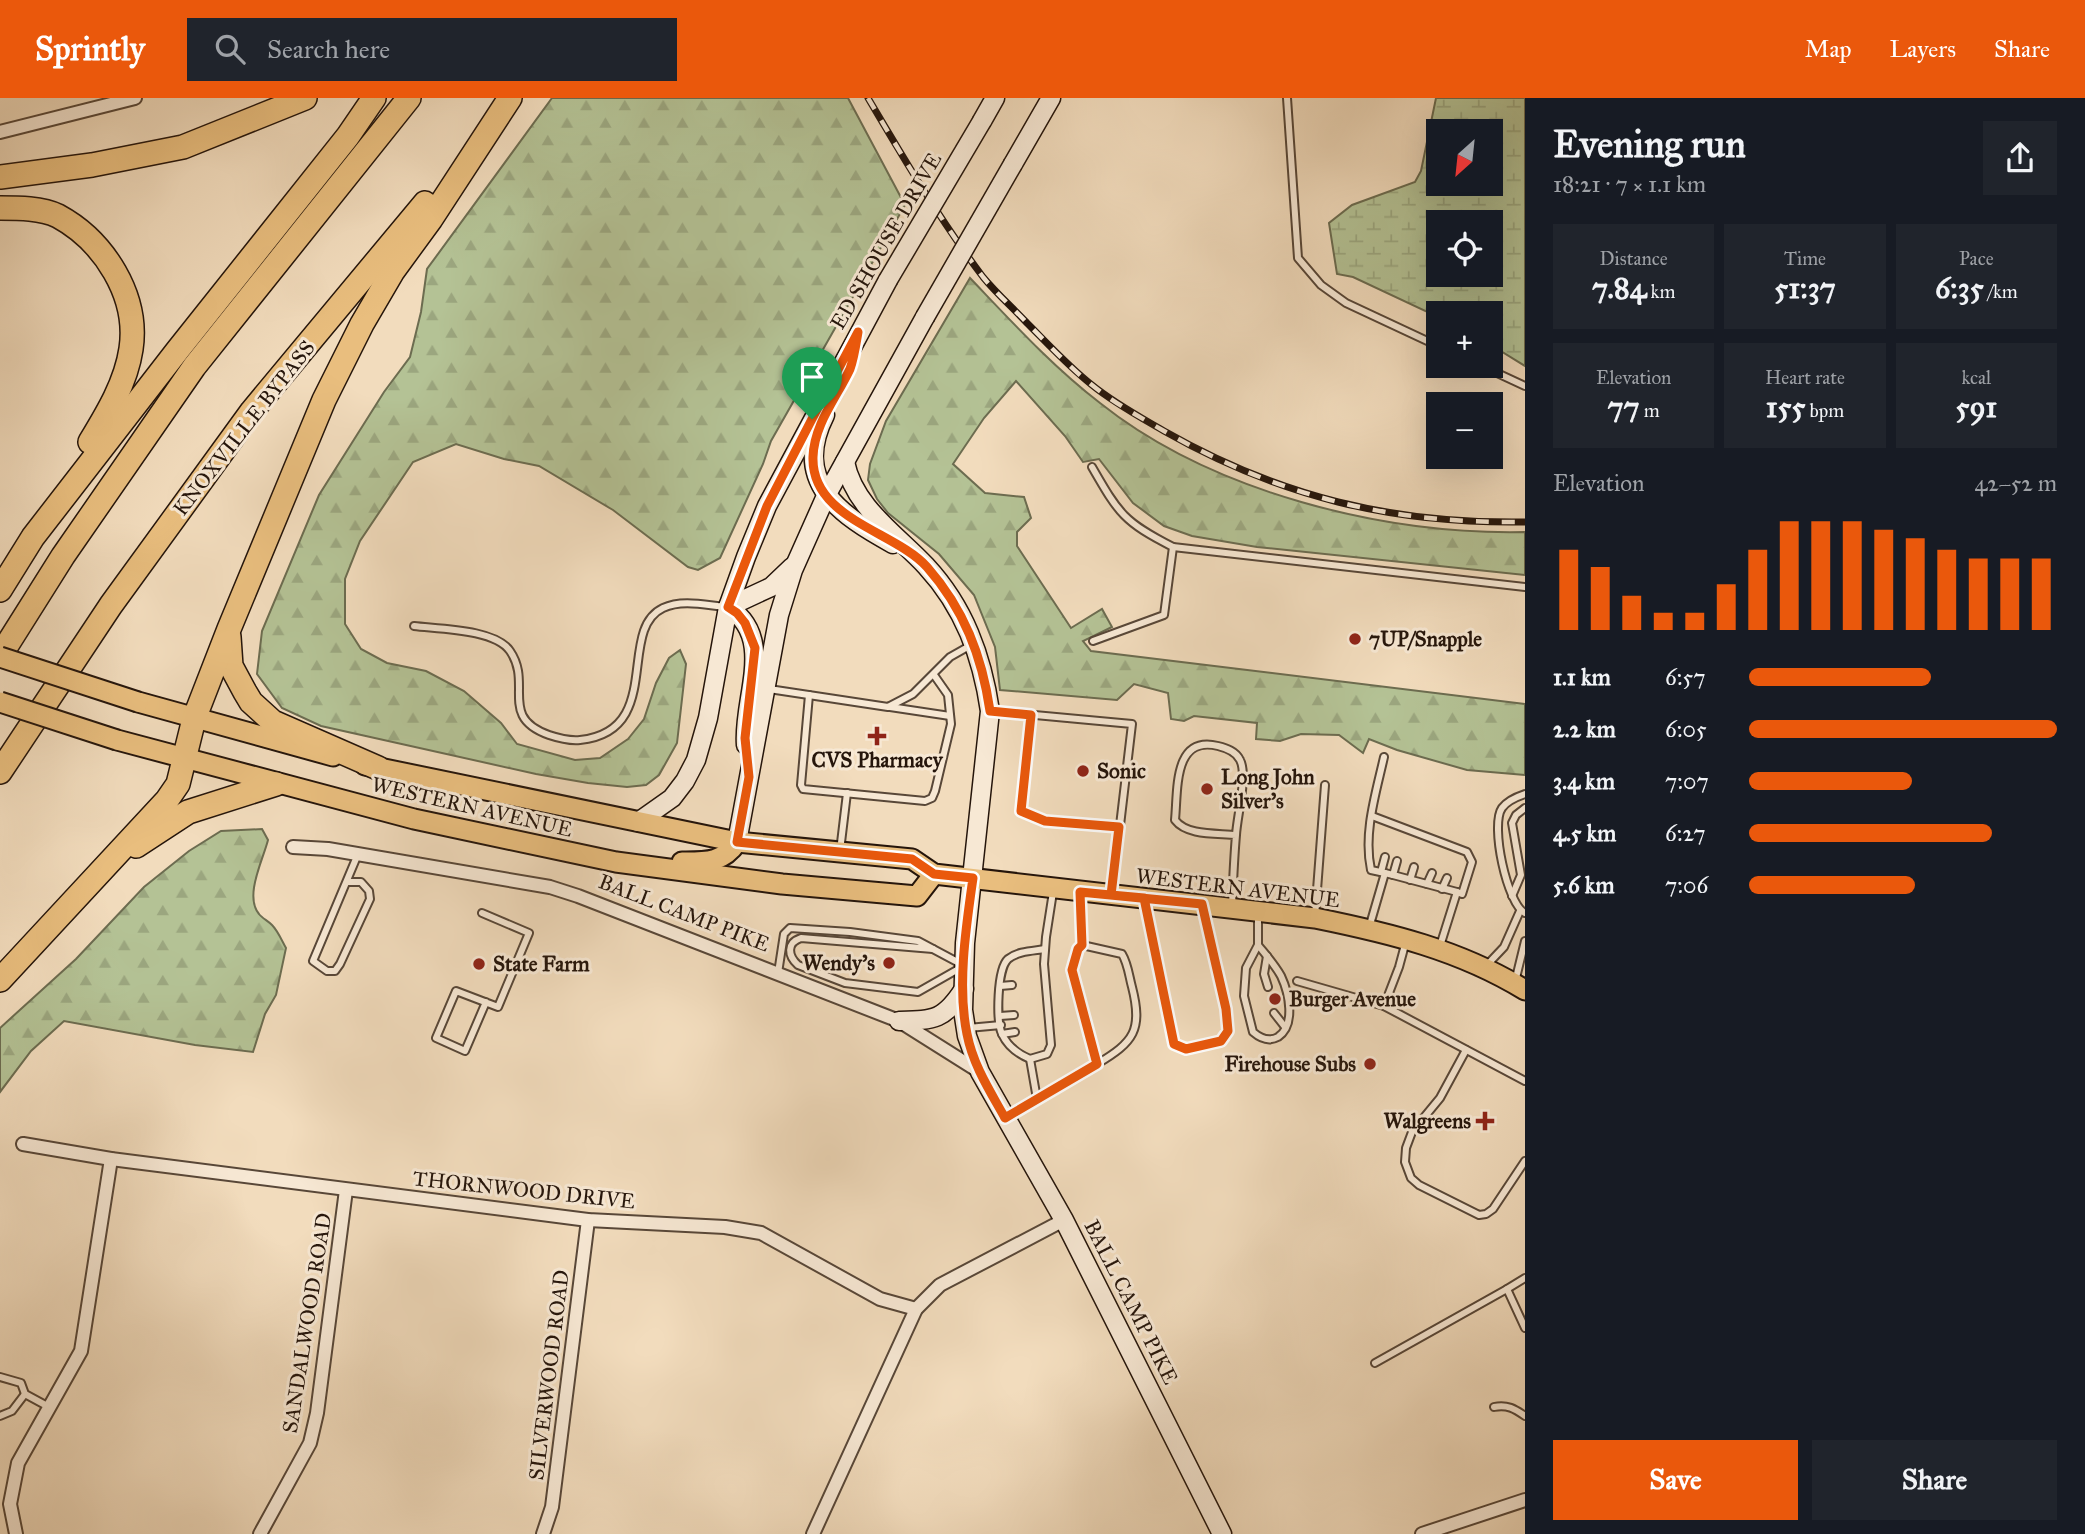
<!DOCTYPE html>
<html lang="en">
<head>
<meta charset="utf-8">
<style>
	body { margin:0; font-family:"IM FELL Great Primer",serif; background:#20242c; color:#f1f3f6; height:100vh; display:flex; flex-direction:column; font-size:26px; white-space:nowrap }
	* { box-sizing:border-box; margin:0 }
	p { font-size:23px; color:#9ea1a6 }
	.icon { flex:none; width:38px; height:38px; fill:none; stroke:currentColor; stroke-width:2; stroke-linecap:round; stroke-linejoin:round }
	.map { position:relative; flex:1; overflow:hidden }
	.details { display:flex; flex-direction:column; background:#171b24; width:560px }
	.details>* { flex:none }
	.needle { width:46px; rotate:207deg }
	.fabs { position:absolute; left:1426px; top:21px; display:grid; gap:14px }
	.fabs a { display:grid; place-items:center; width:77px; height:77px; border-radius:0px; background:#171b24; box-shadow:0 7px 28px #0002; font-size:35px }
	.pin { position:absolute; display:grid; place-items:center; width:60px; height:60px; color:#fff; margin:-72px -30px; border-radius:50% 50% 50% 0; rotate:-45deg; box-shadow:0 0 7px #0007 }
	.pin .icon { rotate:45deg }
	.round { display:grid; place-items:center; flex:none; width:74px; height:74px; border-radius:0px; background:#20242c }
	.summary { display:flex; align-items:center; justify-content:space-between; height:119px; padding:0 28px }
	h1 { font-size:38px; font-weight:800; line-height:52px }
	.figures { display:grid; grid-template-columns:repeat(3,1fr); gap:10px; height:119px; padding:7px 28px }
	.figures div { display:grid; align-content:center; border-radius:0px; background:#20242c; text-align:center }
	.figures b { font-size:30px; font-weight:800 }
	.figures small { font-size:19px; font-weight:400 }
	.figures p { font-size:19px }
	.chart { height:196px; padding:14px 28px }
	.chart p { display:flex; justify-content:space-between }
	.chart svg { width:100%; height:126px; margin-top:7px; stroke:#ea580c; stroke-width:6 }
	.action { display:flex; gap:14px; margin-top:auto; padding:14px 28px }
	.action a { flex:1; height:80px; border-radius:0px; background:#ea580c; color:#fff; font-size:28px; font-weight:800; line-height:80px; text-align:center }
	.action a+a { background:#20242c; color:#f1f3f6 }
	ul { padding:0 28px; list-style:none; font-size:23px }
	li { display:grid; grid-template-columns:112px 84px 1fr; align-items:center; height:52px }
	li i { height:18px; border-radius:9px; background:#ea580c }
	header { display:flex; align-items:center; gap:42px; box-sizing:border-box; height:98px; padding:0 35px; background:#ea580c; color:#fff }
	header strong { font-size:33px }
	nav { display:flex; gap:38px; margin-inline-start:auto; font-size:24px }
	.search { width:490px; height:63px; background:#20242c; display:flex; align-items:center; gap:18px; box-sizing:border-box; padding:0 24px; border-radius:0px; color:#9ea1a6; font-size:26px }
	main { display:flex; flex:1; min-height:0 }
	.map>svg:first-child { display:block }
	.forest { fill:url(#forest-firs); stroke:#6c6c50; stroke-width:2 }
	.wetland { fill:url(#wetland-marsh); stroke:#6c6c50; stroke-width:2; fill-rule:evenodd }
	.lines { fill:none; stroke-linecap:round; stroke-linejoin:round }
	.lane-casing { stroke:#584738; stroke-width:10 }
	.street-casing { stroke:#584738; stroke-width:16 }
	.secondary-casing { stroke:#25150b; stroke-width:21 }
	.primary-casing { stroke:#25150b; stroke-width:23 }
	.highway-casing { stroke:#25150b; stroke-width:26 }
	.lane { stroke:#f7e8d4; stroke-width:6 }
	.street { stroke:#f7e8d4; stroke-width:12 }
	.secondary { stroke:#f7e8d4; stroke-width:18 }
	.primary { stroke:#e9be7e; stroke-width:19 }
	.highway { stroke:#e9be7e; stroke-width:23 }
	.rail-casing { stroke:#25150b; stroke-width:7 }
	.rail { stroke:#f7e8d4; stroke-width:4.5; stroke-dasharray:13; stroke-linecap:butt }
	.secondary-bridge-casing { stroke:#25150b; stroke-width:21; stroke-linecap:butt }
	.primary-bridge-casing { stroke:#25150b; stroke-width:23; stroke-linecap:butt }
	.secondary-bridge { stroke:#f7e8d4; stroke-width:18 }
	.primary-bridge { stroke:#e9be7e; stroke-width:19 }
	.route-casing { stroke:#fff; stroke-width:14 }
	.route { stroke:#ea580c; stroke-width:9 }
	.poi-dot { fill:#8f2418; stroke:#f7e8d4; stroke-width:2.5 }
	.labels { text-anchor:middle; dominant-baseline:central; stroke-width:6; stroke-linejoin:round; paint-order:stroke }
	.street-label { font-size:21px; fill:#25150b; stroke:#f7e8d4 }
	.poi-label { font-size:21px; font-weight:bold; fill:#25150b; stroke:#f7e8d4; text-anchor:start }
</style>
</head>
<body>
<header>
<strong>Sprintly</strong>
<div class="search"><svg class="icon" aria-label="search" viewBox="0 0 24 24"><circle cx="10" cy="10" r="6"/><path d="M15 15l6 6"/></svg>Search here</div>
<nav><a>Map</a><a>Layers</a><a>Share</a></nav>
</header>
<main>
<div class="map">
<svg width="1525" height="1436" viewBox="0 0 1525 1436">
	<defs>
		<pattern id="forest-firs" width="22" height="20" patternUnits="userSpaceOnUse" patternTransform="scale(1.75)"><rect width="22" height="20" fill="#b4c295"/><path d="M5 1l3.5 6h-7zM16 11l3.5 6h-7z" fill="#9ba67f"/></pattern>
		<pattern id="wetland-marsh" width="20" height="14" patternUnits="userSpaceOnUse" patternTransform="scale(1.75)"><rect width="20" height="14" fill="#b4c295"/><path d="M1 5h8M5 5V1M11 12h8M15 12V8" fill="none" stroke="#9ba67f"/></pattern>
	</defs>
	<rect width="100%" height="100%" fill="#f2dcbd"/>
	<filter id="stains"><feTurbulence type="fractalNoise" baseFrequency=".00286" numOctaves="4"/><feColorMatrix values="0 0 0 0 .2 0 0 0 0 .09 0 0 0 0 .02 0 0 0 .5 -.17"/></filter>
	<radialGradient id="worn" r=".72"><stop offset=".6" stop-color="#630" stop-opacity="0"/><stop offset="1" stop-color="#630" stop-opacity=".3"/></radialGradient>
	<g class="forest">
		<polygon points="552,0 848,0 905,107 771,343 763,366 720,460 698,472 688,469 613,412 539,368 504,361 456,346 413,364 360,443 345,481 345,526 361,551 387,565 426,573 464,593 501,625 517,646 575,662 600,660 628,641 644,621 656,585 669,560 680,552 686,566 677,645 659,677 646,687 627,689 588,685 536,676 321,628 282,610 257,576 262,533 319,397 384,294 410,259 421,214 427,171"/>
		<path d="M970 180C1012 224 1052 268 1100 305 1212 394 1383 437 1525 434V477L1257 449 1192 438 1164 428 1133 405 1099 361 1083 364 1065 338 1016 283 984 320 953 366 985 395 1024 399 1031 420 1017 434V448L1071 530 1102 511 1112 529 1083 543 1091 553 1525 606V677L1467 672 1397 652 1369 641 1363 655 1339 637 1301 636 1280 643 1256 641 1257 625 1194 618 1184 623 1171 621 1168 595 1134 586 1117 602 1000 592 995 549 974 497 939 456 888 415 877 401 868 382 870 366 886 323Z"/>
		<path d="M262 731 268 742C263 762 244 798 259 816 262 820 268 823 272 827 278 833 282 843 286 850L276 897 265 916 253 954 195 947 64 923 31 953 0 994V930L76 861 144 789 189 753 221 733Z"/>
	</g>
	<path class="wetland" d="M1436 0H1525V268L1491 247V215H1438V219L1353 179 1337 176 1329 125 1352 107 1415 84 1421 73ZM1438 33H1491V86H1438ZM1438 124H1491V177H1438Z"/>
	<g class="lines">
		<defs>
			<g id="lane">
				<polyline points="1287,0 1298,160 1321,187 1346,205 1438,248"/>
				<polyline points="1482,268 1525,288"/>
				<path d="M1092 369C1119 416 1124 424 1173 449L1164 517 1093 543"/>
				<polyline points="1173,449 1525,489"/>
				<path d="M414 528C439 531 495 531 510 553 533 586 498 619 549 637 558 640 570 643 580 642 665 633 616 532 663 510 682 501 705 507 726 509"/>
				<polyline points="769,591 888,609 913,596 950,559 973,546"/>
				<polyline points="809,597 801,687 803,691 925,703 932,700 935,693 951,626 948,597 934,577"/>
				<polyline points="890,609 950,618"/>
				<polyline points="992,613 1132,626 1112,795"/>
				<polyline points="1031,617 1021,713 1045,723 1119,729"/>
				<path d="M1384 659C1376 695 1363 735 1371 772L1385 775"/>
				<path d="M1525 696C1516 699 1507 703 1502 710 1490 727 1507 806 1525 815"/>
				<polyline points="1372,718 1467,754 1472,764 1462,796 1457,794"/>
				<polyline points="840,753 847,695"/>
				<polyline points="1381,774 1385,759"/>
				<polyline points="1393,777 1397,763"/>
				<polyline points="1410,782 1414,769"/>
				<polyline points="348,784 361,784 369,793 370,801 340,866 335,873 327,873 313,863 358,756"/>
				<polyline points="1427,786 1432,775"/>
				<polyline points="1442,791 1447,780"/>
				<polyline points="1512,798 1521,777 1512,725 1516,717 1525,710"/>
				<polyline points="1144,802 1171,937 1174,945 1186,951 1221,943 1228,933 1226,911 1202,810"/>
				<path d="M1232 807C1233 784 1234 760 1236 737 1237 718 1248 677 1240 662 1236 653 1226 650 1218 648 1173 637 1178 692 1175 722 1187 738 1217 735 1236 737"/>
				<polyline points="482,815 529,835 498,909 456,893 436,940 465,953 486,904"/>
				<path d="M1258 818V847L1246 870 1244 898 1253 934C1260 940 1269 944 1278 939 1296 927 1289 895 1281 878 1275 867 1266 857 1258 847"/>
				<polyline points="1315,818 1325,687"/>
				<polyline points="1369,830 1385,775 1393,777 1457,794 1440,848"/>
				<path d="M1082 847 1122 856C1128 866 1129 878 1132 889 1143 932 1134 944 1097 966"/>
				<path d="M933 851 801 840C786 845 788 858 798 867L845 885 918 894 962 869"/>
				<polyline points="1267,858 1264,876 1268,889"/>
				<polyline points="1487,867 1504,849 1520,813"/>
				<polyline points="778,875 784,836 790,830 850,834 918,843 963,867"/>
				<polyline points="1297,883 1384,908 1525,983"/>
				<polyline points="1515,884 1525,843"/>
				<polyline points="1000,888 1012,887"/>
				<polyline points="1384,908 1399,869 1406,843"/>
				<polyline points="1274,915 1285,929"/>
				<polyline points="1000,918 1014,917"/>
				<polyline points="968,930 1001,927"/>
				<polyline points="1002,936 1015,934"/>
				<polyline points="1466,952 1440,1000 1412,1034 1406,1050 1405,1064 1411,1080 1419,1087 1479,1117 1486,1116 1493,1111 1525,1063"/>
				<path d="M1030 961C1018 956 1008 949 1002 936 996 923 997 871 1008 861 1018 853 1033 853 1045 851"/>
				<polyline points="1037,1001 1030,961 1047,956 1051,947 1044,866 1046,839 1053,794"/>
				<polyline points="1007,1018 1097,966 1072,872 1078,851 1082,847 1080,795"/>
				<polyline points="1507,1191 1525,1180"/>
				<polyline points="1375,1265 1507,1191 1525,1230"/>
				<polyline points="0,1279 21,1285 25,1296 49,1309"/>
				<path d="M1494 1309C1507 1306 1515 1311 1525 1318"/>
				<polyline points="0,1318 12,1313 25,1296"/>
			</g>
			<g id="street">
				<polyline points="0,34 135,0"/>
				<polyline points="293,749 328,751 550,789 578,798 899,923 980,974"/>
				<polyline points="23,1046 111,1061 588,1122 725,1129 761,1135 880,1201 916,1211"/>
				<polyline points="16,1436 10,1406 18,1365 81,1253 111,1061"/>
				<polyline points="260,1436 310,1345 317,1315 346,1092"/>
				<polyline points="543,1436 552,1409 588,1122"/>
				<polyline points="813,1436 916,1211 940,1187 1064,1122"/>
				<polyline points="1422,1436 1525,1402"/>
			</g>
			<g id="secondary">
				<polyline points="982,23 995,0"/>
				<polyline points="1013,66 1051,0"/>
				<path d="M825 317C791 384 840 417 893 446"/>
				<path d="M845 364C854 409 896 436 926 468 964 509 982 558 990 613L965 845 963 912 967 938 980 974 1064 1122 1222 1436"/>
				<path d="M728 509C777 540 742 601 746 647"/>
				<polyline points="728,509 771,489 792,469"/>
				<polyline points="638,724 672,700 685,683 696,662 708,620 728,509 746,459 767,408 888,182"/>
				<polyline points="737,744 779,517 793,472 826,398 925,219"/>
				<path d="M899 923C935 922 944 922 964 891"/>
			</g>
			<g id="primary">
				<polyline points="138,604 333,658"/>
				<polyline points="117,642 414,721 616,764 782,786 917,798 934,776"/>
				<path d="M365 667 737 744 912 761 934 776 1315 820C1389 835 1460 852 1525 892"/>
				<path d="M682 764C706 764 723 765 737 744"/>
			</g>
			<g id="highway">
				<polyline points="0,79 92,67 183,49 305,0"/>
				<path d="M0 110C18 110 42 110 58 118 104 143 139 198 131 251 126 285 107 316 90 344"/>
				<polyline points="0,492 33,439 177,253 348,38 374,0"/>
				<polyline points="229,539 231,568 245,594 251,604 273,624 378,670"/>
				<polyline points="0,558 63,458 194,269 409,0"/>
				<polyline points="0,674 111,507 252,313 425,105"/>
				<polyline points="136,748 188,714 276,686"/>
				<polyline points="0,882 167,702 178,686 194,621 229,531 324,302 362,226 393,173 431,121 510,0"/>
			</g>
		</defs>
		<use href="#lane" class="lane-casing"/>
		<use href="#street" class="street-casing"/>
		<use href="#secondary" class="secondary-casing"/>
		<use href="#primary" class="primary-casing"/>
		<use href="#highway" class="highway-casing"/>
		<use href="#lane" class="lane"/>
		<use href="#street" class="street"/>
		<use href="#secondary" class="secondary"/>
		<use href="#primary" class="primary"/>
		<use href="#highway" class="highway"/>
		<defs>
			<path id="rail" d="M868 0C904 61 940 122 983 179 996 195 1013 210 1027 225 1048 246 1069 269 1092 287 1114 305 1140 319 1164 333 1280 399 1392 426 1525 424"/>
		</defs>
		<use href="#rail" class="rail-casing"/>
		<use href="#rail" class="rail"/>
		<defs>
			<g id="secondary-bridge">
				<polyline points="888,182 982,23"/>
				<polyline points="925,219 1013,66"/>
			</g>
			<g id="primary-bridge">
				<polyline points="0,559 138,604"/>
				<polyline points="0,604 117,642"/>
			</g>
		</defs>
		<use href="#secondary-bridge" class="secondary-bridge-casing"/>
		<use href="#primary-bridge" class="primary-bridge-casing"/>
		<use href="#secondary-bridge" class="secondary-bridge"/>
		<use href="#primary-bridge" class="primary-bridge"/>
	</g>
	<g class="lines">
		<defs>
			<path id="route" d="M812 321 767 408 728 509 737 515 745 525 755 550 745 640 749 679 737 744 912 761 934 776 973 780C966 829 957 888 967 936 973 967 990 993 1005 1020L1097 966 1072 872 1078 851 1082 847 1080 794 1202 806 1226 911 1228 933 1221 943 1186 951 1174 946 1144 800 1111 797 1119 729 1045 723 1021 713 1031 617 990 613C982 558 964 511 927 469 895 433 811 421 813 359 814 326 837 299 850 271 854 260 856 246 858 234L812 321"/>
		</defs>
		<use href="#route" class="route-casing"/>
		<use href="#route" class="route"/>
	</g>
	<g class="poi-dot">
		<circle cx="1355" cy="541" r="7"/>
		<path d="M873.5 627.5h7v7h7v7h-7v7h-7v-7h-7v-7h7z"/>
		<circle cx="1083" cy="673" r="7"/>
		<circle cx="1207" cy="691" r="7"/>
		<circle cx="889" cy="865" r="7"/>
		<circle cx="479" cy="866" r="7"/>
		<circle cx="1275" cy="901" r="7"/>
		<circle cx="1370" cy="966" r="7"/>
		<path d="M1481.5 1012.5h7v7h7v7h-7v7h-7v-7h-7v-7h7z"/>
	</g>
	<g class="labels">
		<g class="street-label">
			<text transform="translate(886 143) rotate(-60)">ED SHOUSE DRIVE</text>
			<text transform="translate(244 330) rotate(-52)">KNOXVILLE BYPASS</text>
			<text transform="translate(472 709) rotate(13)">WESTERN AVENUE</text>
			<text transform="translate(1238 790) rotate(7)">WESTERN AVENUE</text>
			<text transform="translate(684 815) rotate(21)">BALL CAMP PIKE</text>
			<text transform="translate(524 1092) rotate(6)">THORNWOOD DRIVE</text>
			<text transform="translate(1131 1204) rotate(63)">BALL CAMP PIKE</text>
			<text transform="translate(307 1225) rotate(-81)">SANDALWOOD ROAD</text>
			<text transform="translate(549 1277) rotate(-83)">SILVERWOOD ROAD</text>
		</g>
		<g class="poi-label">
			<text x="1369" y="541">7UP/Snapple</text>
			<text x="877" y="662" text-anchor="middle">CVS Pharmacy</text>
			<text x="1097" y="673">Sonic</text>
			<text x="1221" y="679">Long John<tspan x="1221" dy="24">Silver's</tspan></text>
			<text x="875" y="865" text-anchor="end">Wendy's</text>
			<text x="493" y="866">State Farm</text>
			<text x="1289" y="901">Burger Avenue</text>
			<text x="1356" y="966" text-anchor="end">Firehouse Subs</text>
			<text x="1471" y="1023" text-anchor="end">Walgreens</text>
		</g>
	</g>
	<rect width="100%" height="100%" filter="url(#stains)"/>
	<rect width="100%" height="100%" fill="url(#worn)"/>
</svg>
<div class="fabs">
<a><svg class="needle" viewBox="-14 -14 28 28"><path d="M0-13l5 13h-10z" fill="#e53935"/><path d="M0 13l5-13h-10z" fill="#9ea1a6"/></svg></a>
<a><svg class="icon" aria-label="locate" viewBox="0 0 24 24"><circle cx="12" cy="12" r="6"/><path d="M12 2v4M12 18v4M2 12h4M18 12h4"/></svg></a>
<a>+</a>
<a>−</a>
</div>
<div class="pin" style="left:812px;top:321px;background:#1e9e55"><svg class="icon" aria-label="arrive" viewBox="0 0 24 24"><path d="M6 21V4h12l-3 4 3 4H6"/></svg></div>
</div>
<section class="details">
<div class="summary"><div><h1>Evening run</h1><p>18:21 · 7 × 1.1 km</p></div><a class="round"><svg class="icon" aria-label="share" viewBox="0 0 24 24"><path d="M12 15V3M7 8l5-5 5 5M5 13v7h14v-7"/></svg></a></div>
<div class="figures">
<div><p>Distance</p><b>7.84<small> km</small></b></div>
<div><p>Time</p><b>51:37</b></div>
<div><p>Pace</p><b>6:35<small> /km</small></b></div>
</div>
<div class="figures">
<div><p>Elevation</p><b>77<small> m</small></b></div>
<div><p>Heart rate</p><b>155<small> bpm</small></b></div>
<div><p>kcal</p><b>591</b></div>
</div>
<div class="chart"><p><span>Elevation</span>42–52 m</p>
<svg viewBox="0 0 160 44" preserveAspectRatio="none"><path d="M5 44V16M15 44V22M25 44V32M35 44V38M45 44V38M55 44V28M65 44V16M75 44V6M85 44V6M95 44V6M105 44V9M115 44V12M125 44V16M135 44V19M145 44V19M155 44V19"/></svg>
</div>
<ul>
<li><b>1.1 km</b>6:57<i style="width:59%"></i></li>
<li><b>2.2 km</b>6:05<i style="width:100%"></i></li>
<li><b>3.4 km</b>7:07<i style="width:53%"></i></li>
<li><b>4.5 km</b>6:27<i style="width:79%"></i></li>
<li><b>5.6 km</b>7:06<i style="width:54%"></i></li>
</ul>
<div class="action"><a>Save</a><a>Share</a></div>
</section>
</main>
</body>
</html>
